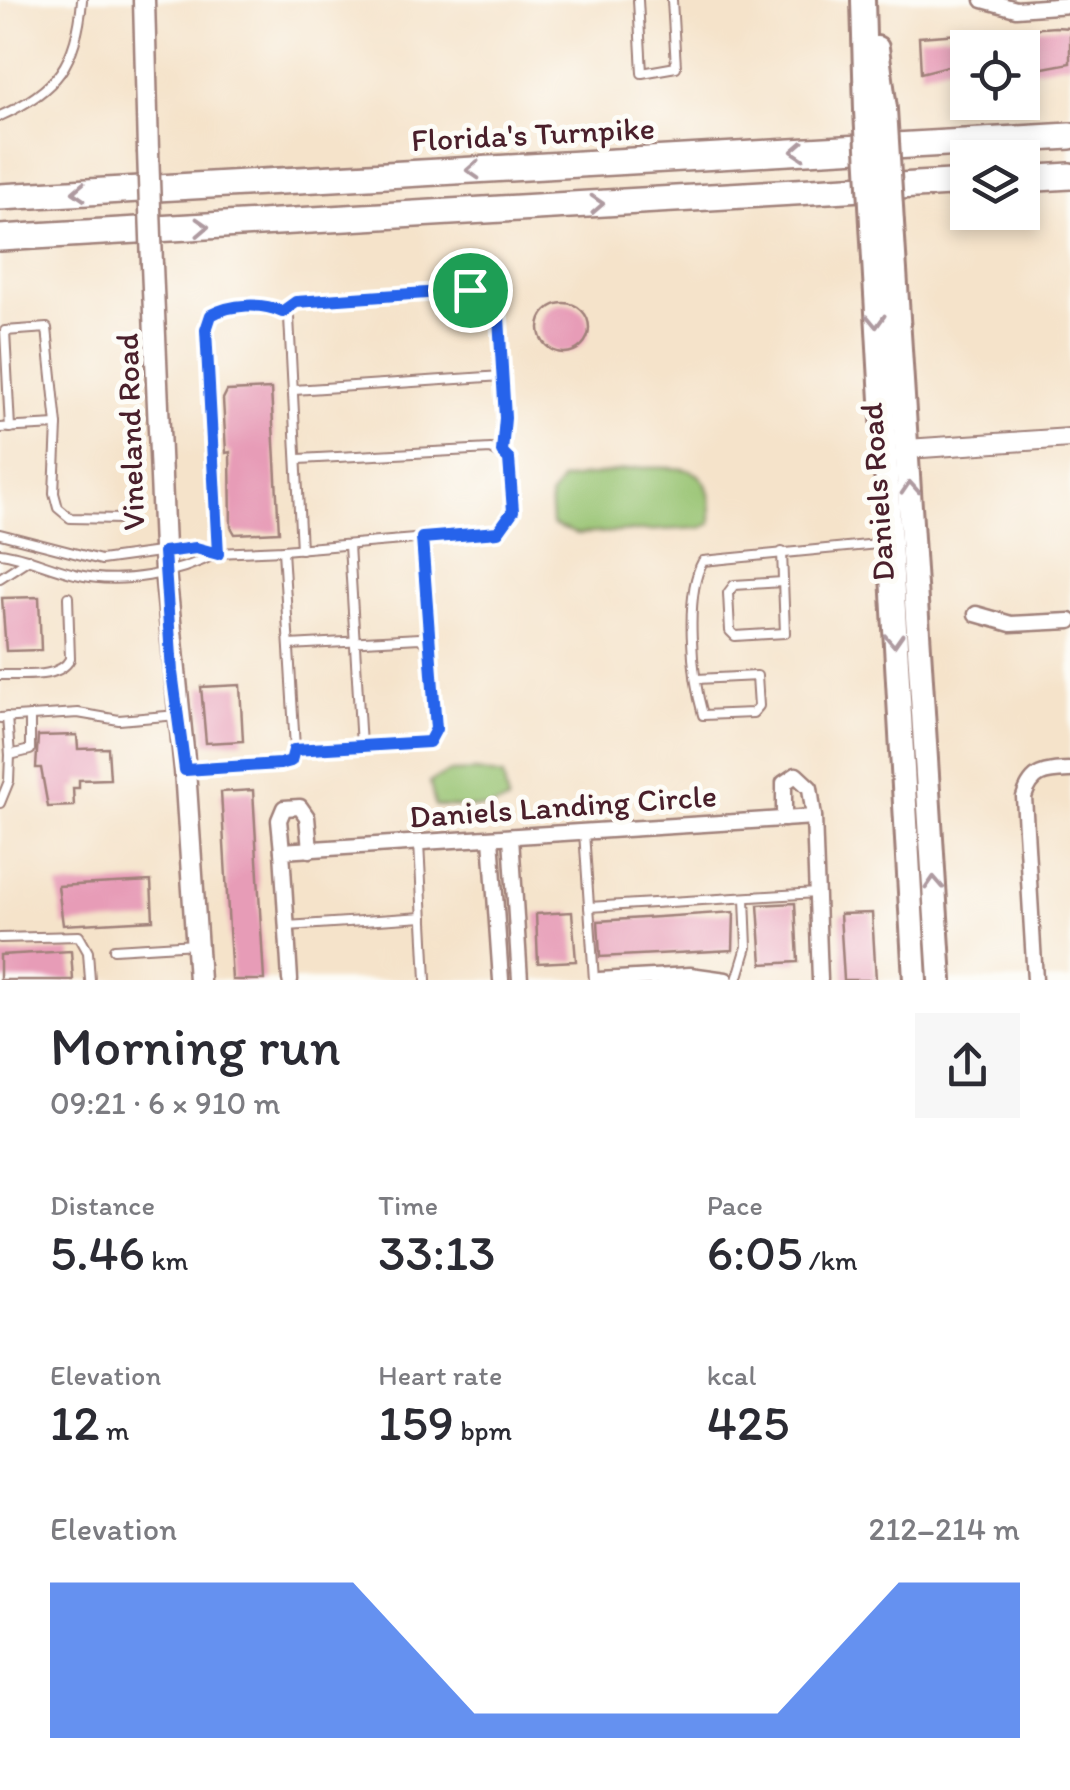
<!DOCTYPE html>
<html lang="en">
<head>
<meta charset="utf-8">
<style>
	body { margin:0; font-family:Itim,sans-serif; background:#f7f7f7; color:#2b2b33; height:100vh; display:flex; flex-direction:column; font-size:38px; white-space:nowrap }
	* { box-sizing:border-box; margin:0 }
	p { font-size:32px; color:#7c7c81 }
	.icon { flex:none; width:55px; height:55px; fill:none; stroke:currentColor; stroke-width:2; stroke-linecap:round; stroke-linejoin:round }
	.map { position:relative; height:980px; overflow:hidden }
	.details { display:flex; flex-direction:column; background:#fff; flex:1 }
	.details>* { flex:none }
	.fabs { position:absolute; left:950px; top:30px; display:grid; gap:20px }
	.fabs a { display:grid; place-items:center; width:90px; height:90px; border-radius:0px; background:#fff; box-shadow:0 5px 15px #0003; font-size:50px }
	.pin { position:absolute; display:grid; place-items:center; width:85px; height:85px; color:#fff; margin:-42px; border:5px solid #fff; border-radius:50%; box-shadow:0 2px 10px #0007 }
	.round { display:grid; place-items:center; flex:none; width:105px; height:105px; border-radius:0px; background:#f7f7f7 }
	.headline { display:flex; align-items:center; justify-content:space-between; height:170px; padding:0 50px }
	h1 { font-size:55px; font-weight:600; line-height:75px }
	.metrics { display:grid; grid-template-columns:repeat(3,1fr); gap:15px; height:170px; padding:10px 50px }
	.metrics div { display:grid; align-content:center }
	.metrics b { font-size:50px; font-weight:600 }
	.metrics small { font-size:28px; font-weight:400 }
	.metrics p { font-size:28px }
	.chart { height:280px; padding:20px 50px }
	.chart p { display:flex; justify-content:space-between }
	.chart svg { width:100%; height:180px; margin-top:10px; fill:#2563eb; opacity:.7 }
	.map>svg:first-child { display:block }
	.green { fill:#96c26f; stroke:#70704d; stroke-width:2.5 }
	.building { fill:#e79cb7 }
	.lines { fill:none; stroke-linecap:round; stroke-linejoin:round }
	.service-casing { stroke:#a0817a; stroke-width:12 }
	.minor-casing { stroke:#a0817a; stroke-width:19 }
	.tertiary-casing { stroke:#a0817a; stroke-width:22 }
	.secondary-casing { stroke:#a0817a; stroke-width:25 }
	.primary-casing { stroke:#a0817a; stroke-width:28 }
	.motorway-casing { stroke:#a0817a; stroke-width:30 }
	.service { stroke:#fff; stroke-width:8 }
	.minor { stroke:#fff; stroke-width:14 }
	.tertiary { stroke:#fff; stroke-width:18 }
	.secondary { stroke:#fff; stroke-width:20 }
	.primary { stroke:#fff; stroke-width:22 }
	.motorway { stroke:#fff; stroke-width:25 }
	.secondary-bridge-casing { stroke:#a0817a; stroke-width:25; stroke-linecap:butt }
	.primary-bridge-casing { stroke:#a0817a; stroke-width:28; stroke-linecap:butt }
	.secondary-bridge { stroke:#fff; stroke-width:20 }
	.primary-bridge { stroke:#fff; stroke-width:22 }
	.oneway { stroke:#ae9aa0 }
	.route-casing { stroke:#fff; stroke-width:20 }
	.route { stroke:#2563eb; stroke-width:12 }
	.labels { text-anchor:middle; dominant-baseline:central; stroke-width:10; stroke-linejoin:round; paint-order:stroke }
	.street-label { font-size:32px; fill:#4a1f2b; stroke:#fdfcf7 }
</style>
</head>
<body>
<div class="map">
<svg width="1070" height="980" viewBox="0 0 1070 980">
	<rect width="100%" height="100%" fill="#fdfcf7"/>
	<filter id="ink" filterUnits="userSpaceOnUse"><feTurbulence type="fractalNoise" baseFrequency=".01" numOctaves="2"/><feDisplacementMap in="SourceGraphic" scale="20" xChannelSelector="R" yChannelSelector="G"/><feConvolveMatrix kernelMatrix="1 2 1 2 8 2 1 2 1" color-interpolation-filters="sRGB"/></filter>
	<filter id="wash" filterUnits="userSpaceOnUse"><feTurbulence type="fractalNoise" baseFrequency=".0048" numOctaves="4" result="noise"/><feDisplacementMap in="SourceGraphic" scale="40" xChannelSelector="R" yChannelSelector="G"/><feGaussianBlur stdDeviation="2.25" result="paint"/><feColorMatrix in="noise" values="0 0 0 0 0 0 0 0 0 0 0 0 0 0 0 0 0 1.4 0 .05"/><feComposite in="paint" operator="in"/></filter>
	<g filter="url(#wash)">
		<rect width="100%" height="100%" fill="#f5e3ca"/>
		<g class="green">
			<path d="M637 468C690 468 713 461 711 524L701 528 577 534 552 525 550 497 562 480Z"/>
			<polygon points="477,771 503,776 508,802 489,808 435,806 430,782 449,772"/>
		</g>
		<g id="blocks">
			<g class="building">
				<polygon points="1055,27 1070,28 1070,63 1027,71 1026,48 968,48 968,61 921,73 919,37"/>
				<circle cx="564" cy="328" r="25"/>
				<polygon points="271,389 279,532 235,534 231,527 230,452 226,453 223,399 227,391"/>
				<polygon points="39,597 41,650 6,651 2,598"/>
				<polygon points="240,685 243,741 206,743 201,687"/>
				<polygon points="77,735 78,749 108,748 110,779 79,780 79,788 73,788 74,806 48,807 41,768 36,768 38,736"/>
				<polygon points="253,790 264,980 232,980 221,792"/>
				<polygon points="151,881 153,920 63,925 58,886"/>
				<polygon points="795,903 798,962 762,964 758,905"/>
				<polygon points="572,912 576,961 538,963 536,914"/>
				<polygon points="734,912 733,950 600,957 598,921"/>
				<polygon points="872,913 876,980 844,980 840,914"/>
				<polygon points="71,951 73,980 0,980 0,955"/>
			</g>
		</g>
	</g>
	<g filter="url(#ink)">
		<use href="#blocks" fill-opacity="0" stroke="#a0817a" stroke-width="2.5"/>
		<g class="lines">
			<defs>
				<g id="service">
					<polyline points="638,0 642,73 676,67 672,0"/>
					<path d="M0 116C57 91 77 63 82 0"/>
					<polyline points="282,311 296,301 469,289 486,292 498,301 502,376 294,390"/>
					<polyline points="0,428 57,425"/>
					<polyline points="10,428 5,331 47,328 57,425 54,493 58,508 70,518 122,519"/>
					<polyline points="502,452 502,376"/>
					<polyline points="0,534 101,560 181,549 218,553 283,550 498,532 513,511 509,459 491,449 299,459"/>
					<polyline points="422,538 430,647"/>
					<polyline points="349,545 361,746"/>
					<polyline points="782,552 785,633 735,636 730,631 728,593 734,585 783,582"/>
					<path d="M0 553C26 556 49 568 75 574 120 586 178 574 218 553"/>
					<path d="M218 553 206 330 211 315C233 303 269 301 289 317L301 549"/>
					<polyline points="0,578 29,559"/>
					<polyline points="289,645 420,638 430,647 436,729 429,742 294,750"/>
					<path d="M0 675C22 674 59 680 70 659L68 597"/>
					<path d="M697 679 757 676 759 706 753 713 703 715C692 677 684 595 703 561L888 543"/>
					<polyline points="7,717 10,755 30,750 30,716"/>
					<polyline points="0,718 78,713 119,720 178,715"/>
					<polyline points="188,769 291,761 295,748 283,550"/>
					<polyline points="0,803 9,781 10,755"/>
					<polyline points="584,832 594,980"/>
					<polyline points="419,843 426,980"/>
					<polyline points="589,907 817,893"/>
					<polyline points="287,926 423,917"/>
					<polyline points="0,938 79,936 88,952 90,980"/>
					<polyline points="114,949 196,944"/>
					<polyline points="737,980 747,947 745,898"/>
				</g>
				<g id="minor">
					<polyline points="983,0 1016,9 1070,5"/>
					<polyline points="976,614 1011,624 1070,621"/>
					<polyline points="784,819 784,783 796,775 810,788 814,817"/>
					<polyline points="511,837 520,980"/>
					<polyline points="491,838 501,980"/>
					<polyline points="282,851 279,820 284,808 300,807 307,817 310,850"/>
					<polyline points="290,980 282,851 814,817 820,980"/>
					<polyline points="599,980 690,975 726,980"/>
					<path d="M1035 980 1024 797C1032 771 1045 771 1070 770"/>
				</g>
				<polyline id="tertiary" points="907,449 1070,438"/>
				<g id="secondary">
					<polyline points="144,0 148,151"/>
					<polyline points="152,265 165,571 185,770 199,980"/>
				</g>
				<g id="primary">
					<polyline points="863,0 866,110"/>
					<polyline points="877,48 885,109"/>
					<polyline points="892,223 940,980"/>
					<polyline points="872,224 915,980"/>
				</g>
				<g id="motorway">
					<polyline points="1022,179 1070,176"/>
					<polyline points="0,197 1070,136"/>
					<polyline points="0,238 968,182"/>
				</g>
			</defs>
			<use href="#service" class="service-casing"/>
			<use href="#minor" class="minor-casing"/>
			<use href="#tertiary" class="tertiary-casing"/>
			<use href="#secondary" class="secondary-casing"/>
			<use href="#primary" class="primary-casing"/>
			<use href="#motorway" class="motorway-casing"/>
			<use href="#service" class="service"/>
			<use href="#minor" class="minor"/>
			<use href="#tertiary" class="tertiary"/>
			<use href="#secondary" class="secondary"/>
			<use href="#primary" class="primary"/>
			<use href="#motorway" class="motorway"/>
			<defs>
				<polyline id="secondary-bridge" points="148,151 152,265"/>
				<g id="primary-bridge">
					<polyline points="885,109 892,223"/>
					<polyline points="866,110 872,224"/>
				</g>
			</defs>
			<use href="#secondary-bridge" class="secondary-bridge-casing"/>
			<use href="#primary-bridge" class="primary-bridge-casing"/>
			<use href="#secondary-bridge" class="secondary-bridge"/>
			<use href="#primary-bridge" class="primary-bridge"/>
		</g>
		<defs><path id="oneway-chevron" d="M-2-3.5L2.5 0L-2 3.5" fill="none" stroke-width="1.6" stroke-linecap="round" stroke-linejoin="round" transform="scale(2.5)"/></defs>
		<g class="oneway">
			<use href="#oneway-chevron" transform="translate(798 151) rotate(177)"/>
			<use href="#oneway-chevron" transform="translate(473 170) rotate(177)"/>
			<use href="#oneway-chevron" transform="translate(79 192) rotate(177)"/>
			<use href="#oneway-chevron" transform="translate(597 204) rotate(-3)"/>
			<use href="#oneway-chevron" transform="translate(202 227) rotate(-3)"/>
			<use href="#oneway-chevron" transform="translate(876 321) rotate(88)"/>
			<use href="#oneway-chevron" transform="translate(910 488) rotate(-94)"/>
			<use href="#oneway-chevron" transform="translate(894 640) rotate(87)"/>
			<use href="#oneway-chevron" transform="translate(934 883) rotate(-93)"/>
		</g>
	</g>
	<g class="lines" filter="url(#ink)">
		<defs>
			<path id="route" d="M470 290 486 292 498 301 505 418 502 452 509 459 513 511 498 532 422 538 436 729 429 742 294 750 291 761 280 764 185 770 172 672 164 552 196 548 218 554 206 330 211 315C231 304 262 302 282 312L296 302Z"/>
		</defs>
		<use href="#route" class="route-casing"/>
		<use href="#route" class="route"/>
	</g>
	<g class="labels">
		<g class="street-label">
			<text transform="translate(533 134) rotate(-3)">Florida's Turnpike</text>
			<text transform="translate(130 432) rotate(-92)">Vineland Road</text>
			<text transform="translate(877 492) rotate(-94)">Daniels Road</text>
			<text transform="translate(563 806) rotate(-4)">Daniels Landing Circle</text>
		</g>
	</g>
</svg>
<div class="fabs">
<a><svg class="icon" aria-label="locate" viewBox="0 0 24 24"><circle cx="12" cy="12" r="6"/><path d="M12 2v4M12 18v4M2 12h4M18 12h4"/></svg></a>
<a><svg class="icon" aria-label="layers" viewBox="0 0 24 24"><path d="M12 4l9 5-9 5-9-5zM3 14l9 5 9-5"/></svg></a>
</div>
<div class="pin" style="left:470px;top:290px;background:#1e9e55"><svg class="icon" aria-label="arrive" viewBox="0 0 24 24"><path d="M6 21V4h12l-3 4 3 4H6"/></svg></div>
</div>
<section class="details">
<div class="headline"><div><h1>Morning run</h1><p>09:21 · 6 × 910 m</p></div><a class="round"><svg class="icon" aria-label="share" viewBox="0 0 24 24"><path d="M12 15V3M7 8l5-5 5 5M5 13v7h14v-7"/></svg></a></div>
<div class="metrics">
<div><p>Distance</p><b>5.46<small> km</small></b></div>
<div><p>Time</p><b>33:13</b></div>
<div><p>Pace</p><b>6:05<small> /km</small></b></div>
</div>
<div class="metrics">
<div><p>Elevation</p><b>12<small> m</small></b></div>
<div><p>Heart rate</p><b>159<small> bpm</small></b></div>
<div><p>kcal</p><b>425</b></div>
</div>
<div class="chart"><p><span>Elevation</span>212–214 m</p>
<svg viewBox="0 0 160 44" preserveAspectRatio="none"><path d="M0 44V6L10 6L20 6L30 6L40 6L50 6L60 22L70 38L80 38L90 38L100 38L110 38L120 38L130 22L140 6L150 6L160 6V44z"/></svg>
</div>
</section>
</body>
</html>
